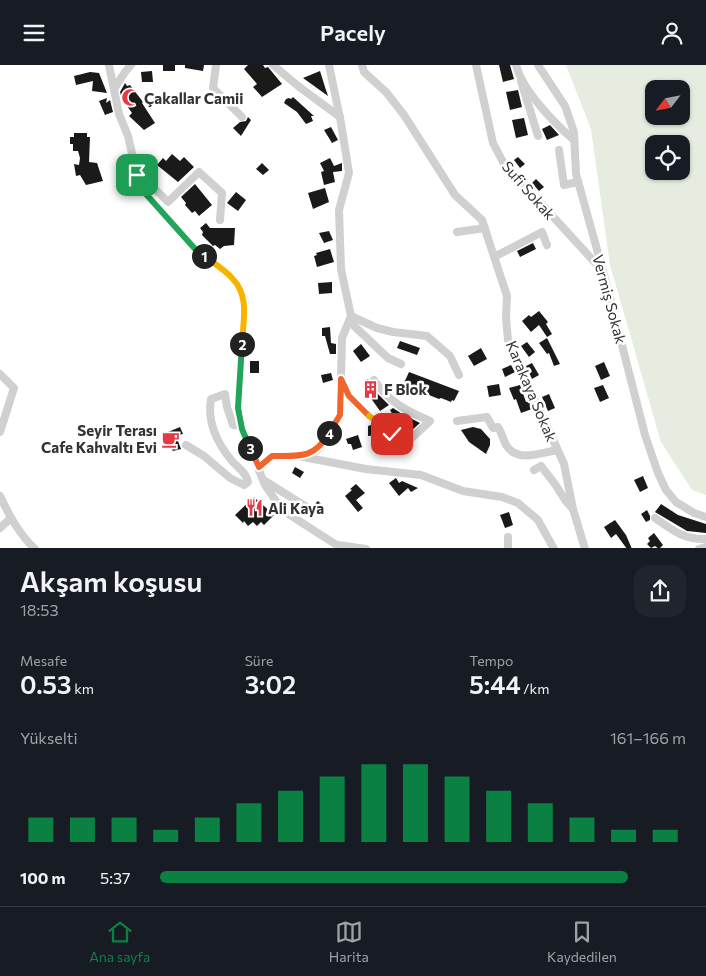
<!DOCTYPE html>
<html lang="tr">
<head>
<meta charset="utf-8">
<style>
	body { margin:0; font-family:Commissioner,sans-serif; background:#20242c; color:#f1f3f6; height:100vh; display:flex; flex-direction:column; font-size:19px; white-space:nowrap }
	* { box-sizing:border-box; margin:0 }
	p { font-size:16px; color:#9ea1a6 }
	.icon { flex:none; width:28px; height:28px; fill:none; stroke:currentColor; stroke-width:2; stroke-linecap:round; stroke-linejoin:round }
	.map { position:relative; height:483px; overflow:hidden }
	.details { display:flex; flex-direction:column; background:#171b24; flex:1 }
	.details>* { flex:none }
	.needle { width:32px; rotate:238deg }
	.tools { position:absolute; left:645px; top:15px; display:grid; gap:10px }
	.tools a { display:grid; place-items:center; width:45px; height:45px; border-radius:10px; background:#171b24; box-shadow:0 1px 4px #0004; font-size:25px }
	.pin { position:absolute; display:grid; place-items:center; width:42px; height:42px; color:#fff; margin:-21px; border-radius:10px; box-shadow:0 2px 8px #0006 }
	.km { position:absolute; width:25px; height:25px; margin:-12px; border-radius:50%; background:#222; color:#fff; font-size:14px; line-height:25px; text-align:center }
	.round { display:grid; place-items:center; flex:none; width:52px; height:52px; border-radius:15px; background:#20242c }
	.summary { display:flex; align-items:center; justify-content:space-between; height:85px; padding:0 20px }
	h1 { font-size:28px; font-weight:600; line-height:38px }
	.figures { display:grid; grid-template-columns:repeat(3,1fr); gap:8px; height:85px; padding:5px 20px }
	.figures div { display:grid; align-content:center }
	.figures b { font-size:25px; font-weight:600 }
	.figures small { font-size:14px; font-weight:400 }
	.figures p { font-size:14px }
	.chart { height:140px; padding:10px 20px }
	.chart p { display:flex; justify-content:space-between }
	.chart svg { width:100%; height:90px; margin-top:5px; stroke:#0b8043; stroke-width:6 }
	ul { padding:0 20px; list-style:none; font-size:16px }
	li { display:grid; grid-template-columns:80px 60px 1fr; align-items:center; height:38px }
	li i { height:12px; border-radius:6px; background:#0b8043 }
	header { display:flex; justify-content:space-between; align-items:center; height:65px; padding:0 20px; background:#171b24; font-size:22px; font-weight:600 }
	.tab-bar { display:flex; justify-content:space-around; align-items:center; height:70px; border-top:1px solid #363941; background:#171b24; font-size:14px; color:#9ea1a6 }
	.tab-bar a { display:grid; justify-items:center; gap:2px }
	.tab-bar .on { color:#0b8043 }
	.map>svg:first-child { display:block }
	.green { fill:#e6ecdf; fill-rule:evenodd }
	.building { fill:#1a1a1a }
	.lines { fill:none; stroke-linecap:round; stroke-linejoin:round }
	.minor { stroke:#d0d0d0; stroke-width:8 }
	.split-1-casing { stroke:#fff; stroke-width:10 }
	.split-2-casing { stroke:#fff; stroke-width:10 }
	.split-3-casing { stroke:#fff; stroke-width:10 }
	.split-4-casing { stroke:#fff; stroke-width:10 }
	.split-5-casing { stroke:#fff; stroke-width:10 }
	.split-6-casing { stroke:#fff; stroke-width:10 }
	.split-1 { stroke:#22a559; stroke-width:6 }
	.split-2 { stroke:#f5b400; stroke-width:6 }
	.split-3 { stroke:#22a559; stroke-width:6 }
	.split-4 { stroke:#f0652b; stroke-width:6 }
	.split-5 { stroke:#f0652b; stroke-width:6 }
	.split-6 { stroke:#f5b400; stroke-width:6 }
	.labels { text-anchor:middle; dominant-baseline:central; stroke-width:5; stroke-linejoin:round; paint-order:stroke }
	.poi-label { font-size:15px; font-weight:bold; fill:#333; stroke:#fff; text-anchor:start }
	.street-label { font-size:15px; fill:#333; stroke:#fff }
</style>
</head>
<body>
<header><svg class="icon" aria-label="menu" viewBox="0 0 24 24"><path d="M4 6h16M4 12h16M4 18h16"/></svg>Pacely<svg class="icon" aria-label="person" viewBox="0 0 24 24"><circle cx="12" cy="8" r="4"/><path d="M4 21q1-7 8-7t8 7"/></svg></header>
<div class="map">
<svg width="706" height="484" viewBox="0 0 706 484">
	<rect width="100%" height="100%" fill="#fff"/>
	<path class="green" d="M566 0H706V430L692 425 661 377 610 200 591 64ZM654 24H681V51H654ZM654 79H681V106H654Z"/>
	<g class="building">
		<rect x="163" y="0" width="12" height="6"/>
		<polygon points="185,0 204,0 203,6 185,3"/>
		<polygon points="248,0 263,0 265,3 268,2 282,19 262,32 253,22 257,19 244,4"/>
		<polygon points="499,0 510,0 514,14 503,17"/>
		<polygon points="152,6 153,17 142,17 141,7"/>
		<polygon points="320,6 325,22 328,31 303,13"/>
		<polygon points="90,7 99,8 107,28 92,26 93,16 76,20 74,11"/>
		<polygon points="125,18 127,21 130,20 143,37 142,38 155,58 144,65 129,51 132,48 122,34 120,27"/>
		<polygon points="518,25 522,42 510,45 506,27"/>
		<polygon points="293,32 314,51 311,51 313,56 306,59 297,47 284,38 286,34 289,33 291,34"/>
		<polygon points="107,33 106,38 110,35 113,47 105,50 99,36"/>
		<polygon points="248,52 251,55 241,71 233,63 240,57 246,56"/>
		<polygon points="524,53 528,70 516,73 512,55"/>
		<polygon points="550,60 559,70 547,75 542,64"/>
		<polygon points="331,62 338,75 332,78 324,65"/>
		<polygon points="74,68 87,68 87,72 90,72 89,97 97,98 103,116 86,120 80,110 76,111 74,99 79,100 80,93 78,86 73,86 73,79 70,79 70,72 74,72"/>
		<polygon points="172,89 180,96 184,92 194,102 178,117 157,100 163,93 166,96"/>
		<polygon points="518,92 525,99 520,103 514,95"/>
		<polygon points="330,93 334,101 342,98 342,106 333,107 335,117 324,120 321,107 324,106 320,98"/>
		<polygon points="262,98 269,105 263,110 256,104"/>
		<polygon points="536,114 544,122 539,126 532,118"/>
		<polygon points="195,119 212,140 199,151 195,146 192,148 185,140 186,138 181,132"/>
		<polygon points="325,123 329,137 313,144 308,128"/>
		<polygon points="236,127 246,135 238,146 227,138"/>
		<polygon points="206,158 210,163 235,163 234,180 224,181 220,184 215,180 213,181 202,170 203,167 200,163"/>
		<polygon points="329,166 333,175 324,178 319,168"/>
		<polygon points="533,178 536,184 520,192 517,186"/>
		<polygon points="330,184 334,197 317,202 314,191 317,190 316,188"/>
		<polygon points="332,217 332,228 319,229 318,218"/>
		<polygon points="539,246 548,257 546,259 552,269 547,272 539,260 531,267 522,256 529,250 531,252"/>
		<polygon points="330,262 331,278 336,279 336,289 330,289 325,271 322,271 322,263"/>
		<polygon points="547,273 560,299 554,301 549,288 547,289 539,278"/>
		<polygon points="400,276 420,283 417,290 397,283"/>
		<polygon points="527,277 535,287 529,292 521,281"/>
		<polygon points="361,279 370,291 361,297 353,286"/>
		<polygon points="481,283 487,294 474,301 468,291"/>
		<rect x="250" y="296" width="9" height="12"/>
		<polygon points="604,297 610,311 601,315 595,301"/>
		<polygon points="532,298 539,310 532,314 526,301"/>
		<polygon points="511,300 515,307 505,312 502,304"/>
		<polygon points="409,307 459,326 454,336 452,335 451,337 441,333 439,334 406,321 404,318"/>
		<polygon points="331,308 333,315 323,318 321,310"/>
		<polygon points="368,314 375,326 389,340 380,346 363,322 366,321 364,317"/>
		<polygon points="499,319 501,330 489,332 487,321"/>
		<polygon points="520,320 526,337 529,336 532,344 521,348 516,334 514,335 509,323"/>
		<polygon points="603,320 609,333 600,337 594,323"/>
		<polygon points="549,329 555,343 548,346 542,332"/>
		<polygon points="393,343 402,349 406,351 397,357 390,345"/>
		<polygon points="410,353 420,358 412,365 406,355"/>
		<polygon points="371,358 377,362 377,364 379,364 379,370 368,371 368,361 371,360"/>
		<polygon points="180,362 183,369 176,371 181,384 173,386 165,376 166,372 168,367"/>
		<polygon points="473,362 481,364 490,374 490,380 486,389 469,377 461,365"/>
		<polygon points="358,370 362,382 353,385 351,379 348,379 346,374"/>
		<polygon points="384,372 393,383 383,388 378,380 381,378 379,375"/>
		<polygon points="295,402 304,407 300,413 292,408"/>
		<polygon points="643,411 648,423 640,427 634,415"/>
		<polygon points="396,413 399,418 402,416 418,423 411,427 408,423 399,431 389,418"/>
		<polygon points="356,419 365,428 356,435 363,443 358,447 345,431 352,425 350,424"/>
		<polygon points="254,432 274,450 264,460 261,457 257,461 253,457 248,461 244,456 243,458 235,450"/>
		<polygon points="318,436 325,443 318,449 313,444 313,441"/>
		<polygon points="661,439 678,450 706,459 706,468 687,466 655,447"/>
		<polygon points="647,445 650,451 650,455 646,457 641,449"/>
		<polygon points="509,447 513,460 505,463 500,450"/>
		<polygon points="615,455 626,470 632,484 627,484 616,469 611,473 604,462"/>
		<polygon points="654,468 663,480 659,484 655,481 651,483 647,479 650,476 648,473"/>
	</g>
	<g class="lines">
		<g class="minor">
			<polyline points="109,0 119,49 128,71 137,110 145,128 196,185 232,213 242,227 245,238 238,343 242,364 249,381 265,420 282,445 343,484"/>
			<polyline points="216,0 213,23 242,52"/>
			<polyline points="273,0 298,21 340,52"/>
			<polyline points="362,0 364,7 386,27 404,50 455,130 482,155 507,231 506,253 508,275 564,399 573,444 585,484"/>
			<polyline points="476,0 493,78 503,97 600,203"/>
			<path d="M516 0C523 26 554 58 574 75"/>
			<polyline points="538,0 565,41 574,67 576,109 603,206 645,370 658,408 666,425 676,437 694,448 706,452"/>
			<polyline points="521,16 538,71"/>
			<polyline points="114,24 125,7 131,0"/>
			<polyline points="559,85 564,120 578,117"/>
			<polyline points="136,98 147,116 168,137 199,107 222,128 220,155"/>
			<polyline points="457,167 485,163"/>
			<polyline points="494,192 542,167 547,180"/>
			<polyline points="351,251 377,263 393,267 427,271 450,291 459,310"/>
			<polyline points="349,256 388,293 401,299"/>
			<polyline points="0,309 14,323 0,367"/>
			<path d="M342 315C344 321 346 328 350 333 359 345 369 350 380 358 389 365 396 373 402 382L430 356C405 345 389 337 374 315"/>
			<path d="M457 356 487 352 493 363 498 362C502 368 503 374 506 380 517 398 541 388 557 385"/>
			<path d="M186 380 204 391 230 413 244 420 248 417C246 407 238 403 232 396 217 378 207 356 211 334L225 329 227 342 233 360 242 361"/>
			<polyline points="298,391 316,386 323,378 340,350 342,273 351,251 341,204 339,145 349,108 341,58 329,0"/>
			<polyline points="259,402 272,391 298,391 366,404 421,410 463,426 502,432 518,438 538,455 554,484"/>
			<polyline points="534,405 541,401 555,419 565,435 572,443"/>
			<polyline points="265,416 308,443"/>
			<path d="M0 431C9 450 19 469 35 484"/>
			<path d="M655 453C672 465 684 475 706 474"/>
			<polyline points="0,463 11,453"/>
			<polyline points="338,480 366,484"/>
			<polyline points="508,484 508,472"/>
			<polyline points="699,484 706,482"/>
		</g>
	</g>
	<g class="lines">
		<defs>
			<polyline id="split-1" points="137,110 145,128 196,185 204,191"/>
			<path id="split-2" d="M204 191C213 198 224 204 232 213 250 231 243 256 242 279"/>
			<polyline id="split-3" points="242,279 238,343 242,364 250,383"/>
			<path id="split-4" d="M250 383 259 402 272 391C300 391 314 394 329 368"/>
			<polyline id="split-5" points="329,368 340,350 341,314 349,331 369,351"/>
			<polyline id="split-6" points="369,351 380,358 392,369"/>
		</defs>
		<use href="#split-1" class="split-1-casing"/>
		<use href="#split-2" class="split-2-casing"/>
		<use href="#split-3" class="split-3-casing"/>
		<use href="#split-4" class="split-4-casing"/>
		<use href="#split-5" class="split-5-casing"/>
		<use href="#split-6" class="split-6-casing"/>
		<use href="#split-1" class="split-1"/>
		<use href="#split-2" class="split-2"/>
		<use href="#split-3" class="split-3"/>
		<use href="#split-4" class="split-4"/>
		<use href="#split-5" class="split-5"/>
		<use href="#split-6" class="split-6"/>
	</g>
	<defs>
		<symbol id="mosque-bare" viewBox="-9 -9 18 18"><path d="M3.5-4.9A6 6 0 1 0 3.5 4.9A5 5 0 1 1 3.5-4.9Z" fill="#e63946" stroke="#fff" stroke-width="2.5" paint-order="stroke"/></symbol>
		<symbol id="building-bare" viewBox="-9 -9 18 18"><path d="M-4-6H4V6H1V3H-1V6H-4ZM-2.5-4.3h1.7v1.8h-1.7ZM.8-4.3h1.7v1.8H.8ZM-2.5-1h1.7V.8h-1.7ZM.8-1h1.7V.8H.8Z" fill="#e63946" stroke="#fff" stroke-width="2.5" paint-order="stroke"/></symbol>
		<symbol id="cafe-bare" viewBox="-9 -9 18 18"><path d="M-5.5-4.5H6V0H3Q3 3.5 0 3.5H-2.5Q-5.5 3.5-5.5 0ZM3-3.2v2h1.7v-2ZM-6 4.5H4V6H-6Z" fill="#e63946" stroke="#fff" stroke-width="2.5" paint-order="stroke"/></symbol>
		<symbol id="restaurant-bare" viewBox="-9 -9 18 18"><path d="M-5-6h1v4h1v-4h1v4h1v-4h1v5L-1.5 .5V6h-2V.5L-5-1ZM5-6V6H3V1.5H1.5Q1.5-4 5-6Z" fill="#e63946" stroke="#fff" stroke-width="2.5" paint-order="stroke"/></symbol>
	</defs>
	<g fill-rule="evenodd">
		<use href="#mosque-bare" x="118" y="20" width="25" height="25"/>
		<use href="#building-bare" x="358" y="312" width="25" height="25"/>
		<use href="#cafe-bare" x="158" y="362" width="25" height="25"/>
		<use href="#restaurant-bare" x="242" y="430" width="25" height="25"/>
	</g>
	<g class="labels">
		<g class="poi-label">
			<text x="144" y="33">Çakallar Camii</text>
			<text x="384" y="324">F Blok</text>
			<text x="157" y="365" text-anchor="end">Seyir Terası<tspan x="157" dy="17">Cafe Kahvaltı Evi</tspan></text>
			<text x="268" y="443">Ali Kaya</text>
		</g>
		<g class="street-label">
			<text transform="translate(529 125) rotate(49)">Sufi Sokak</text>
			<text transform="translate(610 234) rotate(75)">Vermiş Sokak</text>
			<text transform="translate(532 326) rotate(67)">Karakaya Sokak</text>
		</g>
	</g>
</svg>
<div class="tools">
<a><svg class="needle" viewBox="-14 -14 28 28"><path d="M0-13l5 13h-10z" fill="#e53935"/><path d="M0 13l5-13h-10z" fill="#9ea1a6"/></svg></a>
<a><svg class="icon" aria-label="locate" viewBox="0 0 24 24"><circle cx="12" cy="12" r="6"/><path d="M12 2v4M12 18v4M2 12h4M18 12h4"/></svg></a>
</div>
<div class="pin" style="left:137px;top:110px;background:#1e9e55"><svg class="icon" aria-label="arrive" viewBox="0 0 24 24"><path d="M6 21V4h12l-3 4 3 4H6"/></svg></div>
<div class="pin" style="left:392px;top:369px;background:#d93025"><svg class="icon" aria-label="check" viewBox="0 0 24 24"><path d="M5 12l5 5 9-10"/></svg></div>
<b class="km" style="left:204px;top:191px">1</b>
<b class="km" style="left:242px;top:279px">2</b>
<b class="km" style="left:250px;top:383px">3</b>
<b class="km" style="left:329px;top:368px">4</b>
</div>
<section class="details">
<div class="summary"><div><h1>Akşam koşusu</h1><p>18:53</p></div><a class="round"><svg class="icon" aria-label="share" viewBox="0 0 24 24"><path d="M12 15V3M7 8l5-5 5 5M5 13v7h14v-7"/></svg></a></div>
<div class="figures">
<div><p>Mesafe</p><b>0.53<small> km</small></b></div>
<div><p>Süre</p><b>3:02</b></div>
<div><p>Tempo</p><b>5:44<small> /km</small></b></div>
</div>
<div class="chart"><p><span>Yükselti</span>161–166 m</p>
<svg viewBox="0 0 160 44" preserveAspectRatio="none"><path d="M5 44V32M15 44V32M25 44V32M35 44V38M45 44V32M55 44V25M65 44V19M75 44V12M85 44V6M95 44V6M105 44V12M115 44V19M125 44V25M135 44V32M145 44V38M155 44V38"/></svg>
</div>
<ul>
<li><b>100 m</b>5:37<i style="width:89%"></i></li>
</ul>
</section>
<nav class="tab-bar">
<a class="on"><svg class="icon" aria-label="home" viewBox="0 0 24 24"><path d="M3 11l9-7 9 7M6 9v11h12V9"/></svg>Ana sayfa</a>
<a><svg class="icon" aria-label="map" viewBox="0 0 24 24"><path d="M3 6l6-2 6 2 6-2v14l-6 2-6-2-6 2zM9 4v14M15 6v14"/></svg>Harita</a>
<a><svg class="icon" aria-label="saved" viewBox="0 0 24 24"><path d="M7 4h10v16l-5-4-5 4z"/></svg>Kaydedilen</a>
</nav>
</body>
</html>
